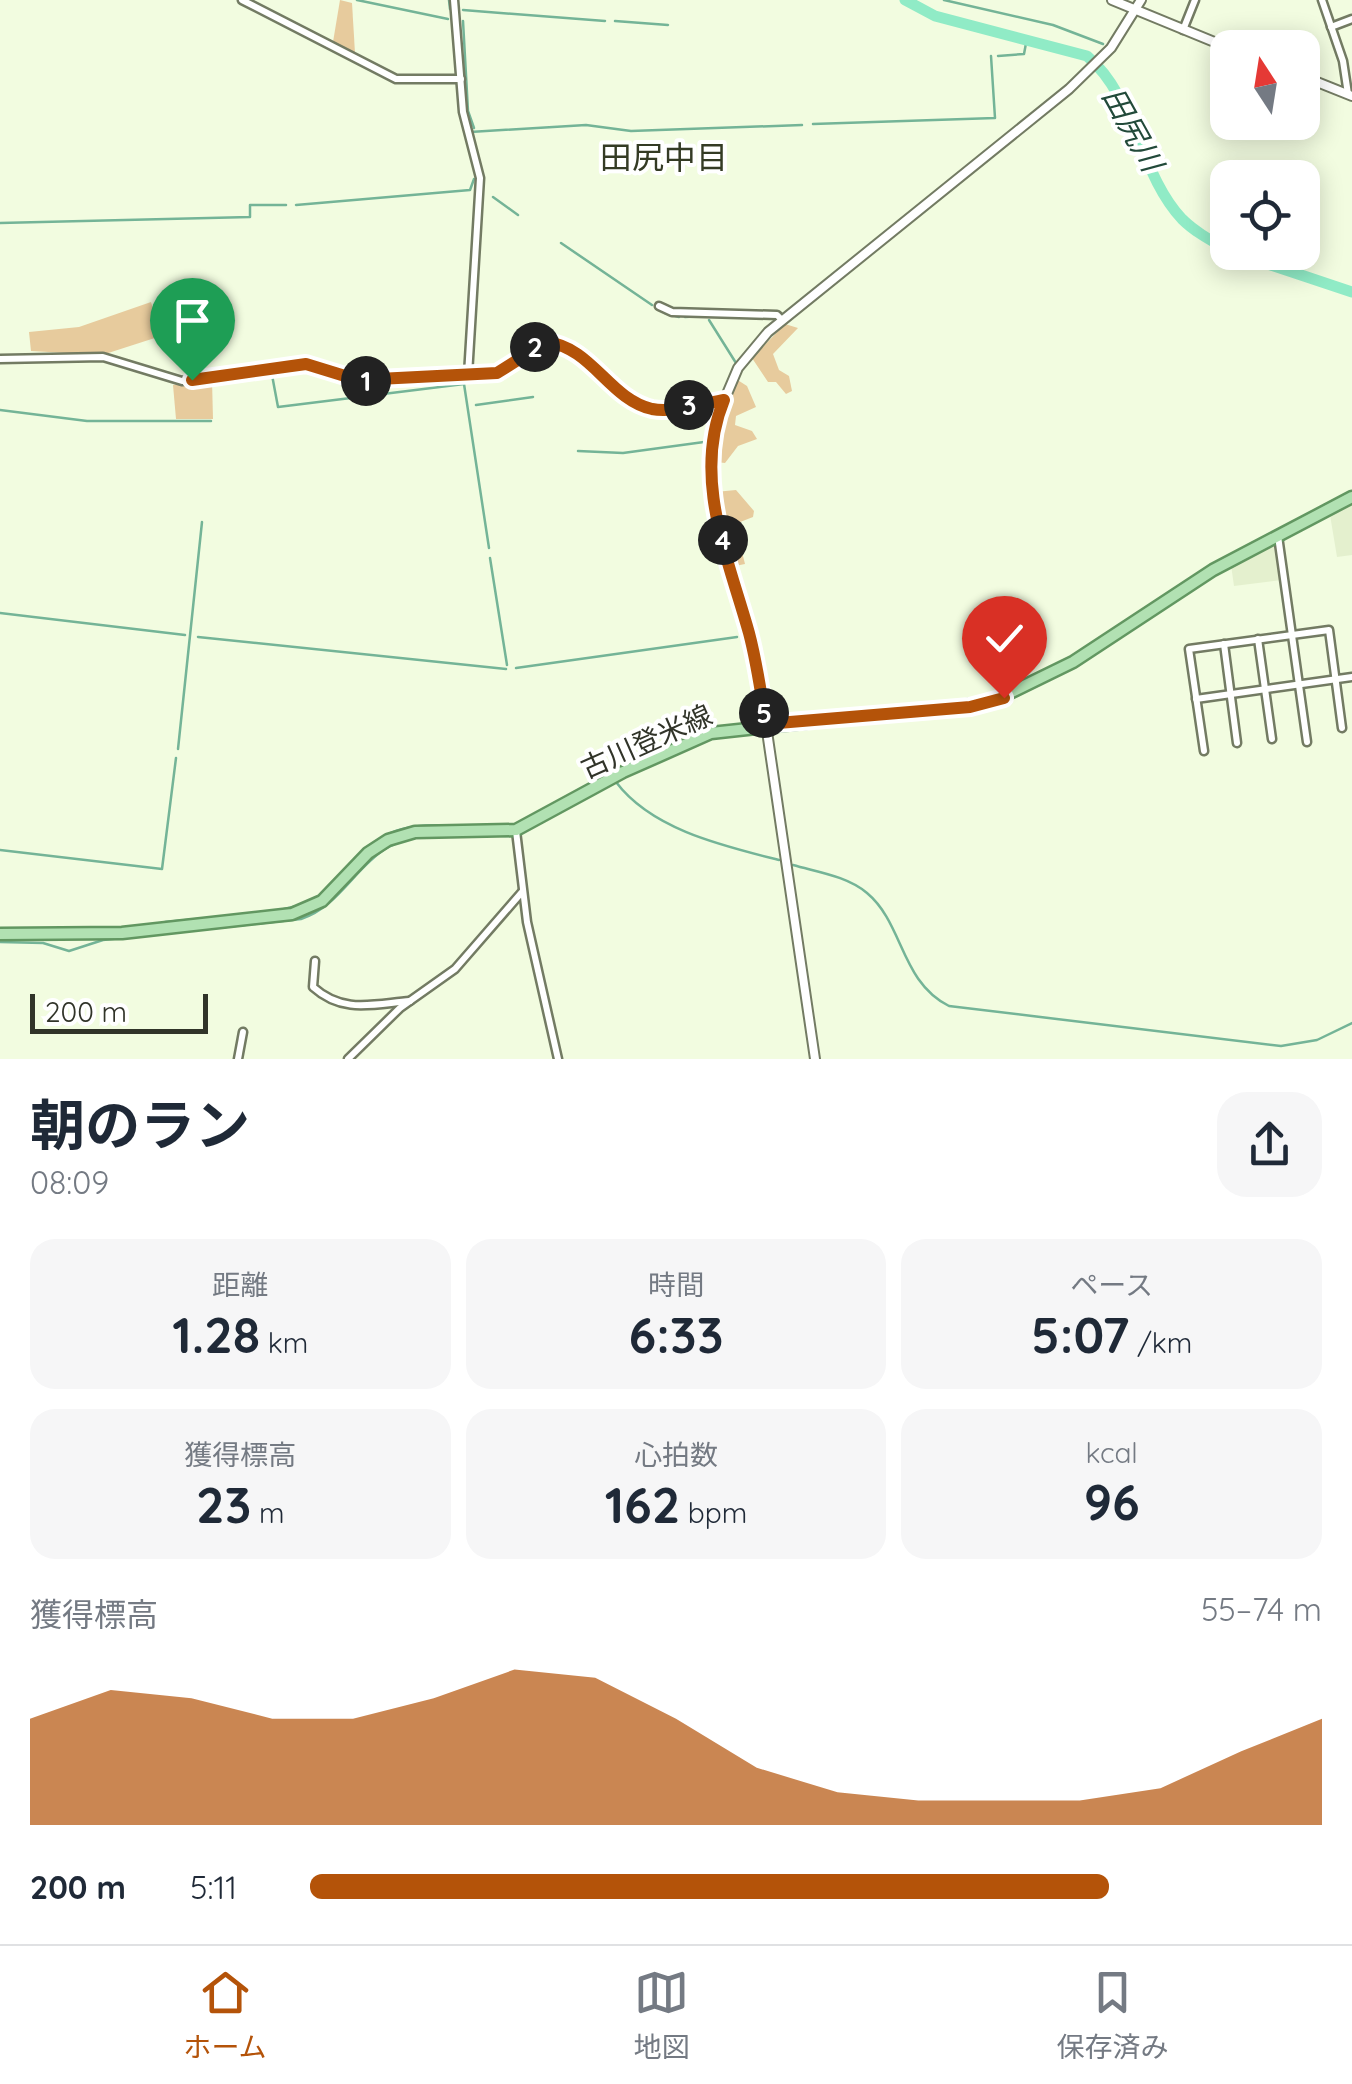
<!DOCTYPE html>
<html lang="ja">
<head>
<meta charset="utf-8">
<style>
	body { margin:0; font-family:Quicksand,"Noto Sans JP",sans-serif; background:#f6f6f7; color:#1f2937; height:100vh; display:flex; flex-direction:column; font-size:38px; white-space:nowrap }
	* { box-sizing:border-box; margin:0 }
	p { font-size:32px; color:#747a83 }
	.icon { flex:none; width:55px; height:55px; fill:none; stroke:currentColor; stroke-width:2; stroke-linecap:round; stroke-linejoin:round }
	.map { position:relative; height:1059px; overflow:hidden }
	.details { display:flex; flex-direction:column; background:#fff; flex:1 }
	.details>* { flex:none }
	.needle { width:65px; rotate:348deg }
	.controls { position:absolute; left:1210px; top:30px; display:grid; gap:20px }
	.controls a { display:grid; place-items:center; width:110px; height:110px; border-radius:20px; background:#fff; box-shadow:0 5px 25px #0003; font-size:50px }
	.scale { position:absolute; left:30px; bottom:25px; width:178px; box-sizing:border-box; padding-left:10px; border:5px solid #313429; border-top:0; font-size:28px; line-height:35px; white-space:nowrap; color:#313429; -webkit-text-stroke:8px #fff; paint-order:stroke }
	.pin { position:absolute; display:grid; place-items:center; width:85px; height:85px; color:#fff; margin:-102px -42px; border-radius:50% 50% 50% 0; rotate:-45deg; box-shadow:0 0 10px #0007 }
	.pin .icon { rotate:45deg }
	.km { position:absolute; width:50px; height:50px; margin:-25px; border-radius:50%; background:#222; color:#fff; font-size:28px; line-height:50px; text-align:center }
	.round { display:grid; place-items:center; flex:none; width:105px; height:105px; border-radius:30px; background:#f6f6f7 }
	.summary { display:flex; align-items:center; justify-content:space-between; height:170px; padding:0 30px }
	h1 { font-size:55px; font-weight:700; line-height:75px }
	.stats { display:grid; grid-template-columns:repeat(3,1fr); gap:15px; height:170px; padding:10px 30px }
	.stats div { display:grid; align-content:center; border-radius:25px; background:#f6f6f7; text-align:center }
	.stats b { font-size:50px; font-weight:700 }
	.stats small { font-size:28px; font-weight:400 }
	.stats p { font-size:28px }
	.chart { height:280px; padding:20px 30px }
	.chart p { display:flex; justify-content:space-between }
	.chart svg { width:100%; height:180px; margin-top:10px; fill:#b45309; opacity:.7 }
	ul { padding:0 30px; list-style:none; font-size:32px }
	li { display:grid; grid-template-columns:160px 120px 1fr; align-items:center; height:75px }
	li i { height:25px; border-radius:12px; background:#b45309 }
	.dock { display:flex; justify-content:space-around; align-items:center; height:140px; border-top:2px solid #e0e1e3; background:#fff; font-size:28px; color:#747a83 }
	.dock a { display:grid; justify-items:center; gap:5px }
	.dock .on { color:#b45309 }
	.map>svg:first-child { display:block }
	.built { fill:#e4f0ce }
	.green { fill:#e7cb9d }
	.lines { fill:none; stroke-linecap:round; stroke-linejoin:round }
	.stream { stroke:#74b497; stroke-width:2.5 }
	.river { stroke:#90ebc6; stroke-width:11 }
	.minor-casing { stroke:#737b63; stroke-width:11 }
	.tertiary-casing { stroke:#737b63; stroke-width:12 }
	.primary-casing { stroke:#629761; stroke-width:15 }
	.minor { stroke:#fff; stroke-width:6 }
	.tertiary { stroke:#fff; stroke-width:8 }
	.primary { stroke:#b1e1b2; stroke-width:10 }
	.route-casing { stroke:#fff; stroke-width:20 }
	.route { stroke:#b45309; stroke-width:12 }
	.labels { text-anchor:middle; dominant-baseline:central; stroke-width:8; stroke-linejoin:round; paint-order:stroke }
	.street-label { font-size:28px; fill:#313429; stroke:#fff }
	.water-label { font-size:30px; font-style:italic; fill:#224a3a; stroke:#fff }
	.quarter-label { font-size:32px; fill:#343b24; stroke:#fff }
</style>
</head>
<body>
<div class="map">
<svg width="1352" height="1059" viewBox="0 0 1352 1059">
	<rect width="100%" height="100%" fill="#f2fce0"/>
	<g class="built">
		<polygon points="1352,503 1352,555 1337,557 1330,515"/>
		<polygon points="1276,541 1281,580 1234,586 1231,565"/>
	</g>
	<g class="green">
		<polygon points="340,0 352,3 355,53 333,42"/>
		<polygon points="151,302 161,336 102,355 31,351 29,332 79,327"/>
		<polygon points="785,324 798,328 773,354 779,370 789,376 792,391 786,394 776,382 768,382 752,358"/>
		<polygon points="736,379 747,386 756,407 736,416 735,425 752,431 757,439 738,446 725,463 716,462 717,434"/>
		<polygon points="212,380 213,419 176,419 173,385"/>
		<polygon points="736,490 754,511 753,517 735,524 745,564 735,566 715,492"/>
	</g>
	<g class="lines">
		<g class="stream">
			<polyline points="357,0 448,19"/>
			<polyline points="449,0 450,9"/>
			<polyline points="944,0 1053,25 1103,44"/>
			<polyline points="463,10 605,21"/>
			<polyline points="463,21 468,111 474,128"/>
			<polyline points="615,21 668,25"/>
			<polyline points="998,56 1024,54 1027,38"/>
			<polyline points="813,124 995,118 991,56"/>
			<polyline points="470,132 586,125 631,131 802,125"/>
			<polyline points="493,197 518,215"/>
			<polyline points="296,205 470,190 474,179"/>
			<polyline points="0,223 250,217 250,205 286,205"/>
			<polyline points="561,243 652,305"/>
			<polyline points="665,313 679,317"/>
			<polyline points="685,317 704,316"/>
			<polyline points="709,320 736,363"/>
			<polyline points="219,382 272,375 278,407 464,384 489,548"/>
			<polyline points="476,405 533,397"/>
			<polyline points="0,410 87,421 211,421"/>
			<polyline points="578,451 623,453 704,442"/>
			<polyline points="490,558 507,665"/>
			<polyline points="0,613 185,635"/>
			<polyline points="198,637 506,669"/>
			<polyline points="516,668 737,637"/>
			<polyline points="178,749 202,522"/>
			<path d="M616 782C652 830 724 846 779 860"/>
			<polyline points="519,823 600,779"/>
			<polyline points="0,850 162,869 176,758"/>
			<path d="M793 865C817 872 847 876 867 893 904 924 900 981 949 1006L1281 1046 1317 1040 1352 1023"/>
			<path d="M343 872C381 827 406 823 463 826"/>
			<polyline points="276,911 297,906"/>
			<polyline points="165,922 208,918"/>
			<path d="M0 942 43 943 69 951 103 940 301 919C338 907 354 869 385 849 418 828 473 836 510 836"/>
		</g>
		<g class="river">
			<path d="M905 0 935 16 1087 56C1136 97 1139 173 1182 219 1195 232 1212 241 1228 250"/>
			<polyline points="1232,252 1352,292"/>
		</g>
		<defs>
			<g id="minor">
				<polyline points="242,0 396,79 461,79"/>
				<polyline points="454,0 463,112 480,178 468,375"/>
				<polyline points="1322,0 1343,61 1348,94"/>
				<polyline points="1331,27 1352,19"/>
				<polyline points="1183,30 1195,0"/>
				<polyline points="659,306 672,312 777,315 782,320"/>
				<path d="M0 359 103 357 182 381 306 364 358 380 392 382 497 373 546 342C592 347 609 399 652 409 672 413 703 404 724 400"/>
				<polyline points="1278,536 1307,742"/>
				<polyline points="1258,639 1272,739"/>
				<polyline points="1224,644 1237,743"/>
				<polyline points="1196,699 1352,677"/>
				<polyline points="1204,751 1189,649 1329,630 1342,728"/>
				<polyline points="516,831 527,922 558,1059"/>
				<path d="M315 961 313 987C343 1014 373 1004 410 1001"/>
				<polyline points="238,1059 243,1032"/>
				<polyline points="348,1059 400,1008 455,969 522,892"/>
			</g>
			<g id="tertiary">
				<polyline points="1112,0 1229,48"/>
				<polyline points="1302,76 1352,96"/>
				<polyline points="815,1059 758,670 710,479 718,415 738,368 768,332 1069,89 1111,48 1141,0"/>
			</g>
			<polyline id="primary" points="0,934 122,933 292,914 322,901 368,853 388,840 415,832 516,830 623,772 711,733 989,703 1073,662 1213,570 1352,497"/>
		</defs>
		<use href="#minor" class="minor-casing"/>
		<use href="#tertiary" class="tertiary-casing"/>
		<use href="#primary" class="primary-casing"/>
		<use href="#minor" class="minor"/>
		<use href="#tertiary" class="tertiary"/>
		<use href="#primary" class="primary"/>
	</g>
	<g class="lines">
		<defs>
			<path id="route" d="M192 380 306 364 358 380 497 373 546 342C592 347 609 399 652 409 672 413 703 404 724 400 692 477 728 558 749 633 757 663 761 693 766 724L970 707 1004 698"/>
		</defs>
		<use href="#route" class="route-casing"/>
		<use href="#route" class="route"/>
	</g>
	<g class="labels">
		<g class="street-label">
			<text transform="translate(646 741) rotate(-24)">古川登米線</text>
		</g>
		<g class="water-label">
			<text transform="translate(1133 129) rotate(61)">田尻川</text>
		</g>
		<g class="quarter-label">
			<text x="664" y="157">田尻中目</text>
		</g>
	</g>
</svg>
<div class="controls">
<a><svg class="needle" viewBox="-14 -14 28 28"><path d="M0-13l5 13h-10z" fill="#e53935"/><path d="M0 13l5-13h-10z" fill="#747a83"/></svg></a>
<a><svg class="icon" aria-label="locate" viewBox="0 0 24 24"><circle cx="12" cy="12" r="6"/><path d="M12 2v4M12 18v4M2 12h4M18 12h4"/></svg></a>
</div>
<div class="scale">200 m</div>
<div class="pin" style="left:192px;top:380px;background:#1e9e55"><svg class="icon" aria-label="arrive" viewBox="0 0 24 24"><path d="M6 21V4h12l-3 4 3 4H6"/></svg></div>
<div class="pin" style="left:1004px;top:698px;background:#d93025"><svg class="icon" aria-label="check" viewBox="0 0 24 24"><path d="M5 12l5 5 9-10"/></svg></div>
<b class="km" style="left:366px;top:381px">1</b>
<b class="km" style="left:535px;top:347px">2</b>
<b class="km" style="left:689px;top:405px">3</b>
<b class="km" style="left:723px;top:540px">4</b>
<b class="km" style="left:764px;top:713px">5</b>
</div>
<section class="details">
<div class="summary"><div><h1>朝のラン</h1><p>08:09</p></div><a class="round"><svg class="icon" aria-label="share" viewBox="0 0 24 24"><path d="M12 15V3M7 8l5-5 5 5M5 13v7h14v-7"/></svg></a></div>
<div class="stats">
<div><p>距離</p><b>1.28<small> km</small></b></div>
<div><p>時間</p><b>6:33</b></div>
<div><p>ペース</p><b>5:07<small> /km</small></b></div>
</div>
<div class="stats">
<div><p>獲得標高</p><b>23<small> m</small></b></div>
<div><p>心拍数</p><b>162<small> bpm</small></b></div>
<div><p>kcal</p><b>96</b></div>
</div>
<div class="chart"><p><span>獲得標高</span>55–74 m</p>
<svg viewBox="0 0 160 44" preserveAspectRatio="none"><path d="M0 44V18L10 11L20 13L30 18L40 18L50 13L60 6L70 8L80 18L90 30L100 36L110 38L120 38L130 38L140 35L150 26L160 18V44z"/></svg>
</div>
<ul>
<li><b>200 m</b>5:11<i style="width:79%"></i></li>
</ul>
</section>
<nav class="dock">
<a class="on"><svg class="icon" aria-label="home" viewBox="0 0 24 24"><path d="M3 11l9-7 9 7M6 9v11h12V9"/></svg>ホーム</a>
<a><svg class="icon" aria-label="map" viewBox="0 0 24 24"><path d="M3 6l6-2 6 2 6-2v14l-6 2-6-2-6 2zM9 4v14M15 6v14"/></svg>地図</a>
<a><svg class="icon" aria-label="saved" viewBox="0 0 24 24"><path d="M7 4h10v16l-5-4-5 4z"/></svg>保存済み</a>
</nav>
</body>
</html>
